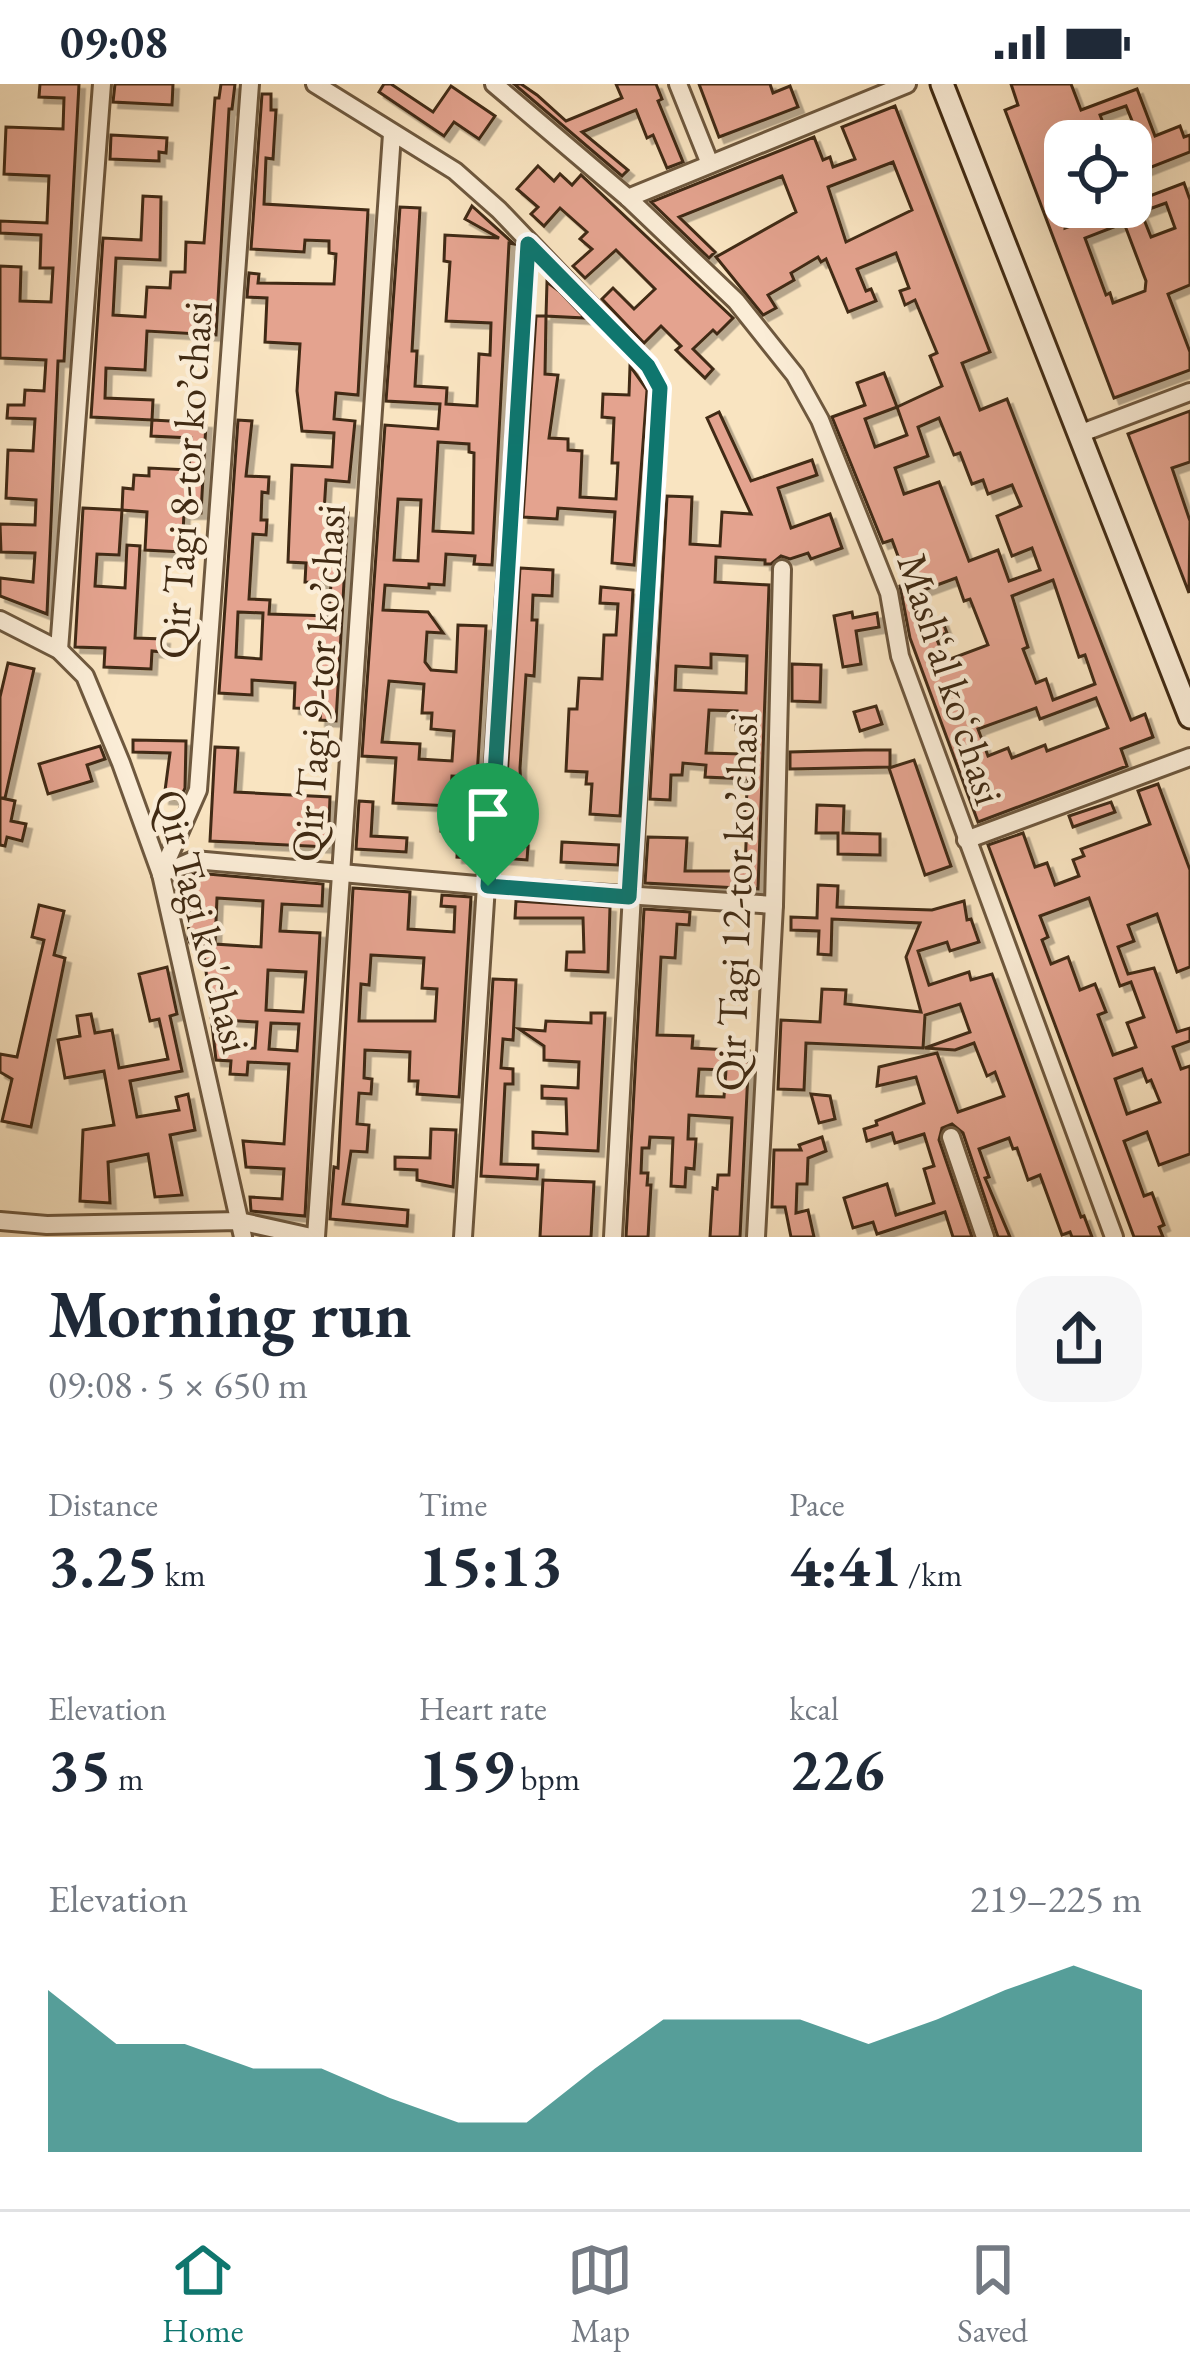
<!DOCTYPE html>
<html lang="en">
<head>
<meta charset="utf-8">
<style>
	body { margin:0; font-family:"EB Garamond",serif; background:#f6f6f7; color:#1f2937; height:100vh; display:flex; flex-direction:column; font-size:45px; white-space:nowrap }
	* { box-sizing:border-box; margin:0 }
	p { font-size:39px; color:#747a83 }
	.icon { flex:none; width:66px; height:66px; fill:none; stroke:currentColor; stroke-width:2; stroke-linecap:round; stroke-linejoin:round }
	.map { position:relative; height:1153px; overflow:hidden }
	.panel { display:flex; flex-direction:column; background:#fff; flex:1 }
	.panel>* { flex:none }
	.buttons { position:absolute; left:1044px; top:36px; display:grid; gap:24px }
	.buttons a { display:grid; place-items:center; width:108px; height:108px; border-radius:24px; background:#fff; box-shadow:0 12px 48px #0002; font-size:60px }
	.pin { position:absolute; display:grid; place-items:center; width:102px; height:102px; color:#fff; margin:-123px -51px; border-radius:50% 50% 50% 0; rotate:-45deg; box-shadow:0 0 12px #0007 }
	.pin .icon { rotate:45deg }
	.round { display:grid; place-items:center; flex:none; width:126px; height:126px; border-radius:36px; background:#f6f6f7 }
	.overview { display:flex; align-items:center; justify-content:space-between; height:204px; padding:0 48px }
	h1 { font-size:66px; font-weight:700; line-height:90px }
	.figures { display:grid; grid-template-columns:repeat(3,1fr); gap:18px; height:204px; padding:12px 48px }
	.figures div { display:grid; align-content:center }
	.figures b { font-size:60px; font-weight:700 }
	.figures small { font-size:33px; font-weight:400 }
	.figures p { font-size:33px }
	.chart { height:336px; padding:24px 48px }
	.chart p { display:flex; justify-content:space-between }
	.chart svg { width:100%; height:216px; margin-top:12px; fill:#0f766e; opacity:.7 }
	.status { display:flex; justify-content:space-between; align-items:center; height:84px; padding:0 60px; background:#fff; direction:ltr }
	.status svg { height:33px; fill:currentColor }
	.tab-bar { display:flex; justify-content:space-around; align-items:center; height:168px; border-top:3px solid #e0e1e3; background:#fff; font-size:33px; color:#747a83 }
	.tab-bar a { display:grid; justify-items:center; gap:6px }
	.tab-bar .on { color:#0f766e }
	.map>svg:first-child { display:block }
	.building { fill:#e4a38f; stroke:#402a13; stroke-width:3; fill-rule:evenodd; filter:url(#shadow) }
	.lines { fill:none; stroke-linecap:round; stroke-linejoin:round }
	.minor-casing { stroke:#6e583e; stroke-width:22 }
	.secondary-casing { stroke:#402a13; stroke-width:27 }
	.minor { stroke:#fbedd7; stroke-width:16 }
	.secondary { stroke:#fbedd7; stroke-width:21 }
	.route-casing { stroke:#fff; stroke-width:24 }
	.route { stroke:#0f766e; stroke-width:15 }
	.labels { text-anchor:middle; dominant-baseline:central; stroke-width:9; stroke-linejoin:round; paint-order:stroke }
	.street-label { font-size:42px; fill:#402a13; stroke:#fbedd7 }
</style>
</head>
<body>
<div class="status"><b>09:08</b><svg viewBox="0 0 49 12"><path d="M0 12V9h3v3zM5 12V6h3v6zM10 12V3h3v9zM15 12V0h3v12zM26 1h20v11H26zM47 4h2v5h-2z"/></svg></div>
<div class="map">
<svg width="1190" height="1153" viewBox="0 0 1190 1153">
	<defs>
		<filter id="shadow"><feDropShadow dx="5.5" dy="5.5" stdDeviation="0" flood-color="#0004"/></filter>
	</defs>
	<rect width="100%" height="100%" fill="#f9e4c1"/>
	<filter id="stains"><feTurbulence type="fractalNoise" baseFrequency=".00167" numOctaves="4"/><feColorMatrix values="0 0 0 0 .2 0 0 0 0 .09 0 0 0 0 .02 0 0 0 .5 -.17"/></filter>
	<radialGradient id="worn" r=".72"><stop offset=".6" stop-color="#630" stop-opacity="0"/><stop offset="1" stop-color="#630" stop-opacity=".3"/></radialGradient>
	<g class="building">
		<polygon points="40,0 79,0 64,277 58,277 47,530 0,512 0,494 33,498 35,469 1,468 0,440 35,441 36,416 6,414 8,366 33,367 35,335 7,334 8,321 24,321 25,306 44,307 46,276 0,274 0,182 21,183 20,217 51,218 53,184 40,184 41,151 0,149 0,137 47,139 49,92 4,90 6,43 63,45 64,14 39,13"/>
		<polygon points="115,0 173,0 172,21 113,18"/>
		<polygon points="221,0 235,0 232,25 229,25 216,251 147,247 145,286 106,284 105,314 153,316 152,336 91,333 103,154 141,156 143,112 161,113 160,176 116,174 113,231 145,233 147,203 170,204 171,188 185,188 186,158 204,159 215,14 219,14"/>
		<polygon points="384,0 391,0 433,28 451,2 495,32 479,55 454,38 444,52 379,8"/>
		<polygon points="514,0 521,0 537,11 566,37 622,14 616,0 656,0 662,15 658,17 683,78 667,84 653,51 647,54 636,26 582,48 628,86 622,92"/>
		<polygon points="699,0 770,0 773,9 790,2 798,23 719,53"/>
		<path d="M1011 0H1071L1081 26 1137 5 1155 52 1180 42 1184 53 1190 51V68L1131 91V63L1141 59 1126 22 1100 31 1110 57H1065V144L1098 132 1095 123H1131V119L1184 99 1190 116V201L1168 210 1190 268V286L1114 314 1005 26 1018 21ZM1166 119 1175 144 1151 153 1141 128ZM1124 139 1146 197 1145 207 1113 219 1110 209 1106 211 1085 154Z"/>
		<path d="M262 10H271V26H276L273 75 266 74 264 120 368 126 358 311 336 309 334 335 355 337 349 398 326 396 324 428 348 429 336 637 320 636 321 625 294 624 295 599 252 596V611L219 609 238 336 252 337 246 392 269 393 268 409 262 408 261 436H267L266 451 253 450 249 515 270 516 269 530 329 532 331 499 305 498 306 479 288 478 289 452 292 381 332 383 334 349 302 347 297 307 300 260 265 258 267 214 247 213 249 189 259 190 258 199 334 200 336 170 329 169V157L305 156 304 168 251 165ZM238 528 263 529 261 575 236 573Z"/>
		<path d="M895 22 990 268 962 279 980 326 1007 315 1131 636 1145 630 1153 653 1121 665 1127 682 978 738 910 554 900 502 908 499 892 456 883 459 881 454 832 333 865 321 857 299 884 289 897 323 942 302 930 272 937 269 915 216 905 221 900 207 909 204 896 169 857 185 866 207 871 205 876 217 848 228 826 175 821 178 818 173 791 189 794 196 768 211 776 224 763 231 716 173 796 128 782 92 679 133 715 168 709 174 651 118 814 53 823 76 830 73 833 83 855 75 842 43ZM893 78 912 126 846 158 828 103ZM897 323 907 351 875 363 865 335ZM939 334 954 371 960 369 972 400 983 396 988 410 1012 401 1021 422 997 432 1012 472 1032 464 1040 486 1009 497 998 466 969 477 939 398 904 410 895 384 928 372 918 343ZM956 494 964 517 970 515 988 561 945 577 936 553 947 549 942 536 930 541 918 508ZM1053 496 1079 573 1085 571 1095 600 1053 616 1046 595 1036 599 1023 565 1028 563 1012 512ZM1096 614 1108 644 1047 667 1045 661 1012 674 1008 664 988 672 978 645 1036 624 1040 635Z"/>
		<polygon points="111,51 167,54 166,69 159,68 159,77 110,75"/>
		<polygon points="538,82 554,97 560,90 572,101 581,91 733,234 717,250 713,246 693,265 713,285 705,294 676,266 681,262 661,242 644,259 602,215 613,204 634,225 655,205 616,166 585,194 573,182 592,165 580,155 587,148 560,124 544,142 531,130 538,123 517,105"/>
		<path d="M472 122 514 160 509 159 492 481 474 480 475 472 446 470 444 501 429 500V504L385 501 383 526 428 528 443 549 427 548 425 578 431 586 456 588 458 541 486 542 477 693 452 692 450 722 393 719 396 674 362 672 385 341 438 345 440 320 386 317 400 123 420 124 412 267H417L415 302 447 304 446 320 477 322 479 270 490 271 491 239 446 237 450 178 444 177 445 151 499 154 465 135ZM438 358 469 360V368L474 369 473 449 433 447ZM398 415 421 416 418 477 394 476ZM389 597 424 600 422 629H432L431 645 454 647 452 677 419 675 420 660 382 658Z"/>
		<polygon points="547,198 559,207 585,234 546,232"/>
		<polygon points="536,232 546,232 545,290 558,291 549,354 568,355 568,366 582,367 580,413 616,415 618,379 612,379 614,334 602,333 603,310 629,311 630,282 647,306 634,481 612,479 615,428 558,424 557,435 523,433"/>
		<polygon points="1190,327 1190,378 1172,384 1190,437 1189,509 1128,350"/>
		<path d="M719 328 751 397 812 376 817 391 778 404 791 444 830 430 842 464 811 475 808 469 790 475 781 472 771 480H765V476L716 473 715 498 769 501 758 805 645 799 648 753 687 754 685 787H745L747 733H744L749 695 705 693 706 681 683 679 682 691H671L670 716 650 715 667 412 692 413 690 460 720 462 722 428 751 430 707 334ZM711 570 747 572 746 609 675 606 676 582 711 584ZM709 626 737 627 736 646 743 647 742 670 706 669Z"/>
		<polygon points="152,336 206,339 201,429 184,429 182,468 145,466 147,428 122,426 123,404 133,405 134,391 149,392 149,384 189,386 191,354 151,352"/>
		<polygon points="83,424 122,426 119,471 97,470 95,502 125,504 127,461 140,462 135,554 164,555 163,568 152,567 151,585 104,583 105,564 75,563"/>
		<polygon points="520,484 553,486 552,512 533,511 532,536 537,536 534,592 526,591 520,684 523,762 528,762 527,776 502,774"/>
		<polygon points="601,503 633,506 620,732 590,730 592,700 586,700 587,688 566,687 569,625 577,625 579,594 602,595 604,551 616,551 618,520 600,519"/>
		<polygon points="852,528 853,534 877,529 879,543 856,547 861,580 843,583 834,532"/>
		<polygon points="8,579 34,585 5,714 1,714 15,717 11,737 26,740 22,757 7,753 5,762 0,761 0,613"/>
		<polygon points="792,580 821,581 820,618 792,617"/>
		<polygon points="876,622 882,640 860,647 854,628"/>
		<polygon points="133,656 186,657 185,704 180,715 164,714 170,669 133,668"/>
		<polygon points="100,662 105,675 87,681 92,697 48,710 39,680"/>
		<polygon points="215,663 238,664 235,708 330,713 328,763 210,757"/>
		<polygon points="865,666 890,666 890,683 790,685 790,668"/>
		<polygon points="914,676 951,782 925,791 889,684"/>
		<path d="M1158 700 1190 786V883L1177 888 1157 830 1128 841 1134 857 1118 863 1128 890 1154 884 1177 948 1190 944V957L1173 963 1181 985 1190 982V1070L1159 1081 1147 1048 1124 1057 1144 1112 1152 1109 1164 1141 1159 1143 1163 1153H1134L988 761 1023 749 1035 783 1047 779 1055 801 1079 792 1073 776 1084 772 1081 765 1150 740 1138 707ZM1089 814 1120 902 1131 898 1144 933 1127 939 1136 963 1113 971 1098 931 1106 928 1095 900 1080 906 1068 873 1051 880 1042 856 1048 853 1040 832ZM1142 985 1147 998 1151 996 1160 1018 1127 1030 1115 995Z"/>
		<polygon points="359,717 373,718 371,752 407,754 406,768 356,765"/>
		<polygon points="1111,718 1115,728 1073,743 1069,732"/>
		<polygon points="817,721 844,722 843,749 880,750 880,771 838,770 838,749 816,749"/>
		<polygon points="442,722 474,724 471,774 457,773 458,748 441,747"/>
		<polygon points="562,758 619,761 618,781 561,778"/>
		<path d="M196 789 323 800 322 822 282 820 280 847 320 849 305 1132 251 1127 250 1113 282 1115 284 1085 246 1083 243 1057 284 1060 289 980 248 978 247 991 230 990 231 977 216 976 203 860 190 859 188 854 192 791ZM217 814 263 817 261 863 215 860ZM268 886 306 888 303 928 266 926ZM223 936 257 938 255 964 228 965ZM271 939 299 940 297 967 269 965Z"/>
		<polygon points="818,801 838,802 837,823 932,826 964,817 967,836 971,835 979,858 950,867 947,858 918,867 929,901 969,888 971,896 992,890 1081,1133 1084,1132 1092,1153 1072,1153 1070,1148 1062,1151 1040,1091 1028,1096 1017,1064 1013,1065 1009,1054 979,1065 989,1093 985,1094 1010,1153 998,1153 963,1049 952,1040 942,1044 939,1056 972,1153 953,1153 945,1128 877,1150 873,1138 853,1144 844,1114 887,1100 896,1131 934,1119 924,1085 934,1082 924,1050 895,1059 892,1049 867,1057 864,1045 877,1041 876,1037 924,1019 916,993 877,1002 879,983 937,969 958,1028 1004,1012 995,988 987,992 974,959 955,966 925,964 970,948 960,920 925,931 923,964 806,959 804,1006 778,1005 781,936 820,938 822,905 846,906 845,920 921,928 906,873 920,839 832,835 831,871 818,870 819,847 791,846 791,833 817,834"/>
		<path d="M353 804 410 808 408 845 454 848 455 823 441 822 442 811 471 813 459 1013 417 1010 418 997H409L410 968 365 966 364 994 372 995 371 1010 359 1009 357 1040 369 1041 367 1068 351 1067 343 1120 408 1126 407 1142 330 1135 334 1083 338 1084ZM371 871 424 874 422 904 437 905 435 937H359L361 900 369 901Z"/>
		<polygon points="516,817 610,823 608,888 566,886 567,868 584,868 583,834 515,834"/>
		<polygon points="39,821 64,827 54,871 65,874 31,1043 2,1037 12,995 0,988 0,970 17,973 44,856 32,853"/>
		<path d="M644 825 690 828 689 841 677 840 675 874 661 873 657 951 693 952 692 964 749 967 740 1153H710L713 1104 717 1105 718 1091H729L732 1034 689 1031 688 1055H696L694 1085 686 1084 685 1103 671 1102 673 1054 650 1053 649 1064H642L641 1089H648L647 1101H651L648 1153H626ZM699 985 726 986 724 1013 697 1012Z"/>
		<polygon points="167,883 177,930 170,932 182,987 130,997 137,1033 179,1026 176,1013 188,1010 195,1046 170,1051 182,1111 155,1113 148,1070 108,1078 110,1119 80,1117 83,1046 114,1041 104,987 65,994 58,956 80,952 77,932 91,930 95,949 112,946 119,984 168,975 159,935 150,937 139,890"/>
		<polygon points="493,895 516,896 513,956 503,955 501,984 513,985 513,1000 505,1000 501,1080 538,1081 537,1095 481,1092"/>
		<polygon points="591,929 605,929 598,1067 533,1064 533,1048 567,1050 566,1015 542,1014 542,1002 578,1004 579,978 544,976 544,962 519,945 545,947 546,937 591,939"/>
		<polygon points="811,1010 830,1012 835,1035 819,1039"/>
		<polygon points="431,1045 456,1046 453,1103 417,1096 417,1086 395,1085 395,1073 430,1074"/>
		<polygon points="822,1053 826,1067 808,1074 807,1100 797,1100 796,1129 808,1126 814,1153 791,1153 785,1123 772,1123 774,1066 801,1066 799,1061"/>
		<polygon points="543,1096 594,1098 591,1153 540,1153"/>
	</g>
	<g class="lines">
		<defs>
			<g id="minor">
				<polyline points="315,0 455,87 499,126 648,282 660,304 613,1153"/>
				<polyline points="494,0 628,114 736,217 795,291 820,336 889,509 900,572 1114,1153"/>
				<polyline points="678,0 710,80"/>
				<polyline points="628,114 907,0"/>
				<polyline points="1079,350 1190,308"/>
				<polyline points="0,536 59,566 85,592 121,679 161,790 243,1153"/>
				<polyline points="59,566 102,0"/>
				<polyline points="966,756 1190,673"/>
				<polyline points="161,790 198,706 250,0"/>
				<polyline points="161,790 194,776 488,802 774,821"/>
				<polyline points="951,1053 985,1153"/>
				<polyline points="0,1137 47,1141 239,1137 311,1153"/>
				<polyline points="316,1153 392,50"/>
				<polyline points="463,1153 528,160"/>
				<polyline points="756,1153 774,821 782,485"/>
			</g>
			<polyline id="secondary" points="942,0 1190,633"/>
		</defs>
		<use href="#minor" class="minor-casing"/>
		<use href="#secondary" class="secondary-casing"/>
		<use href="#minor" class="minor"/>
		<use href="#secondary" class="secondary"/>
	</g>
	<g class="lines">
		<defs>
			<polygon id="route" points="528,160 648,282 660,304 629,813 488,802"/>
		</defs>
		<use href="#route" class="route-casing"/>
		<use href="#route" class="route"/>
	</g>
	<g class="labels">
		<g class="street-label">
			<text transform="translate(185 396) rotate(-86)">Qir Tagi 8-tor koʼchasi</text>
			<text transform="translate(951 595) rotate(72)">Mashʻal koʻchasi</text>
			<text transform="translate(318 599) rotate(-86)">Qir Tagi 9-tor koʼchasi</text>
			<text transform="translate(736 818) rotate(-88)">Qir Tagi 12-tor koʼchasi</text>
			<text transform="translate(203 837) rotate(75)">Qir Tagi ko'chasi</text>
		</g>
	</g>
	<rect width="100%" height="100%" filter="url(#stains)"/>
	<rect width="100%" height="100%" fill="url(#worn)"/>
</svg>
<div class="buttons">
<a><svg class="icon" aria-label="locate" viewBox="0 0 24 24"><circle cx="12" cy="12" r="6"/><path d="M12 2v4M12 18v4M2 12h4M18 12h4"/></svg></a>
</div>
<div class="pin" style="left:488px;top:802px;background:#1e9e55"><svg class="icon" aria-label="arrive" viewBox="0 0 24 24"><path d="M6 21V4h12l-3 4 3 4H6"/></svg></div>
</div>
<section class="panel">
<div class="overview"><div><h1>Morning run</h1><p>09:08 · 5 × 650 m</p></div><a class="round"><svg class="icon" aria-label="share" viewBox="0 0 24 24"><path d="M12 15V3M7 8l5-5 5 5M5 13v7h14v-7"/></svg></a></div>
<div class="figures">
<div><p>Distance</p><b>3.25<small> km</small></b></div>
<div><p>Time</p><b>15:13</b></div>
<div><p>Pace</p><b>4:41<small> /km</small></b></div>
</div>
<div class="figures">
<div><p>Elevation</p><b>35<small> m</small></b></div>
<div><p>Heart rate</p><b>159<small> bpm</small></b></div>
<div><p>kcal</p><b>226</b></div>
</div>
<div class="chart"><p><span>Elevation</span>219–225 m</p>
<svg viewBox="0 0 160 44" preserveAspectRatio="none"><path d="M0 44V11L10 22L20 22L30 27L40 27L50 33L60 38L70 38L80 27L90 17L100 17L110 17L120 22L130 17L140 11L150 6L160 11V44z"/></svg>
</div>
</section>
<nav class="tab-bar">
<a class="on"><svg class="icon" aria-label="home" viewBox="0 0 24 24"><path d="M3 11l9-7 9 7M6 9v11h12V9"/></svg>Home</a>
<a><svg class="icon" aria-label="map" viewBox="0 0 24 24"><path d="M3 6l6-2 6 2 6-2v14l-6 2-6-2-6 2zM9 4v14M15 6v14"/></svg>Map</a>
<a><svg class="icon" aria-label="saved" viewBox="0 0 24 24"><path d="M7 4h10v16l-5-4-5 4z"/></svg>Saved</a>
</nav>
</body>
</html>
